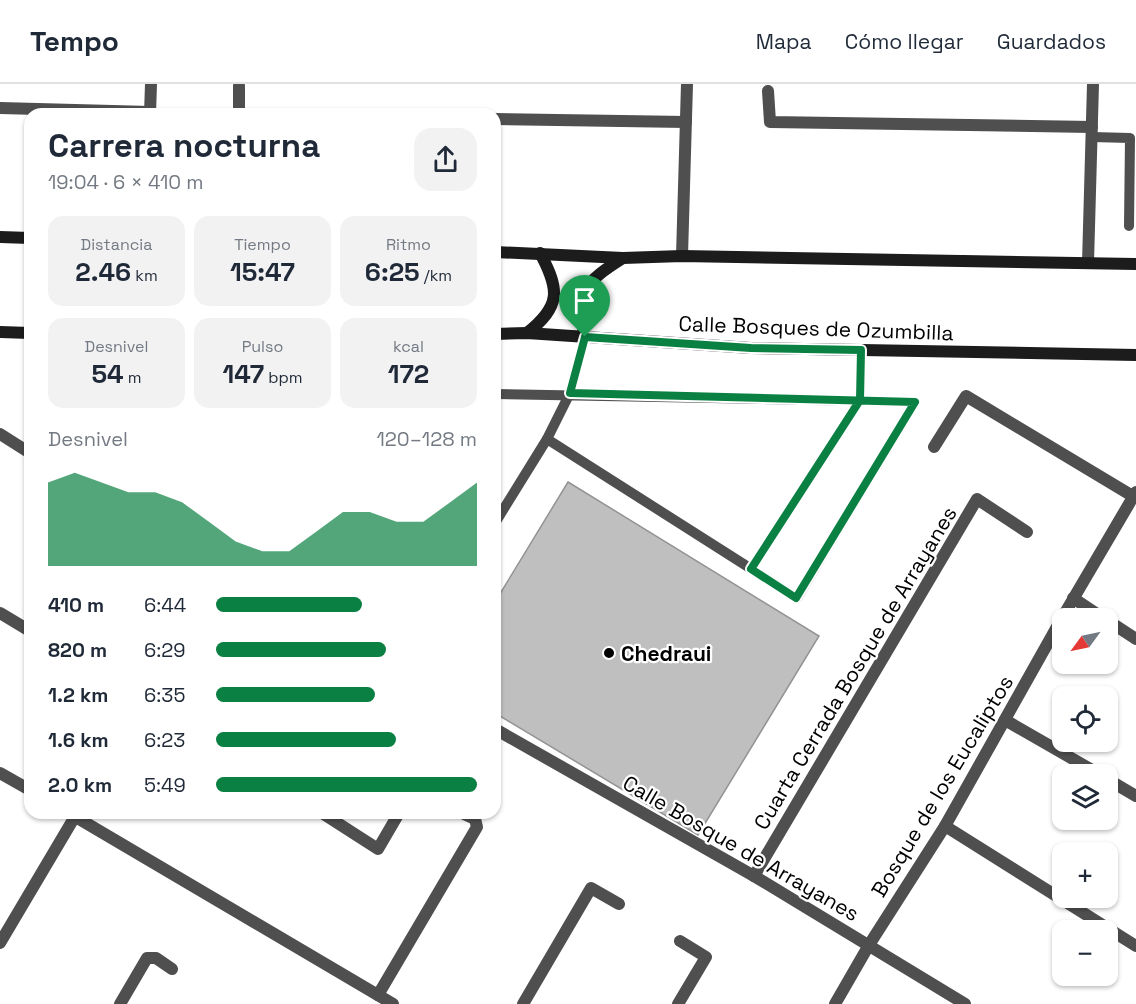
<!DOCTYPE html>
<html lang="es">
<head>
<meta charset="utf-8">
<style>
	body { margin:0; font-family:"Space Grotesk",sans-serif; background:#f2f2f3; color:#1f2937; height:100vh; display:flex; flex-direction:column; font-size:22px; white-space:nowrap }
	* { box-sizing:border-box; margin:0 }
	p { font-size:20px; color:#747a83 }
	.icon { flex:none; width:33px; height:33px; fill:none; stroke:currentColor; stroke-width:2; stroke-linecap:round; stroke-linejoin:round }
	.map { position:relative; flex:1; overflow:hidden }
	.side { position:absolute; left:24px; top:24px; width:477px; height:711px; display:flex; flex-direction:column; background:#fff; border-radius:18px; box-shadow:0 2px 4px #0004 }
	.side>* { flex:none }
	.needle { width:39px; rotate:237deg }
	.tools { position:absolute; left:1052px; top:524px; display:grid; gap:12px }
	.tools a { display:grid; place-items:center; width:66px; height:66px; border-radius:12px; background:#fff; box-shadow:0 2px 4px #0004; font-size:30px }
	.pin { position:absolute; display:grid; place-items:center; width:51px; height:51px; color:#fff; margin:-62px -26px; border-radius:50% 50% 50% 0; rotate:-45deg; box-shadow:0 0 6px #0007 }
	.pin .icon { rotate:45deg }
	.round { display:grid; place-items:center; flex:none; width:63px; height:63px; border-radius:18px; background:#f2f2f3 }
	.overview { display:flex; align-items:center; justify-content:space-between; height:102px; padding:0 24px }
	h1 { font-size:33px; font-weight:700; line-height:45px }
	.metrics { display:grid; grid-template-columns:repeat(3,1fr); gap:9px; height:102px; padding:6px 24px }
	.metrics div { display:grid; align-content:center; border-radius:15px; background:#f2f2f3; text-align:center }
	.metrics b { font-size:26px; font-weight:700 }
	.metrics small { font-size:16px; font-weight:400 }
	.metrics p { font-size:16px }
	.chart { height:168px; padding:12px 24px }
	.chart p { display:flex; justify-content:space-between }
	.chart svg { width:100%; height:108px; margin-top:6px; fill:#0b8043; opacity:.7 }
	ul { padding:0 24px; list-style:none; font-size:20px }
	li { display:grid; grid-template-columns:96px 72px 1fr; align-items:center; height:45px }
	li i { height:15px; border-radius:8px; background:#0b8043 }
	header { display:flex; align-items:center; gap:36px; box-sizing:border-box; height:84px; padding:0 30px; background:#fff; border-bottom:2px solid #e0e1e3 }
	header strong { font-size:28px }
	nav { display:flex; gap:33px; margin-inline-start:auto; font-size:21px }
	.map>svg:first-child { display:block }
	.building { fill:#bfbfbf; stroke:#939393; stroke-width:1.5 }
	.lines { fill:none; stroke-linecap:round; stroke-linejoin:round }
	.service { stroke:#4f4f4f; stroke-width:10 }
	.minor { stroke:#4f4f4f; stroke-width:12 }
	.secondary { stroke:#1c1c1c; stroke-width:12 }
	.route-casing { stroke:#fff; stroke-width:12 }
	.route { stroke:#0b8043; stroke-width:8 }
	.poi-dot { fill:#000; stroke:#fff; stroke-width:2 }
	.labels { text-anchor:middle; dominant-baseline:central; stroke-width:4.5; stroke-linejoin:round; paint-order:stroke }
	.street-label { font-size:21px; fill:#000; stroke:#fff }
	.poi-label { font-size:21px; font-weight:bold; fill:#000; stroke:#fff; text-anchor:start }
</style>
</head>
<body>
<header>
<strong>Tempo</strong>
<nav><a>Mapa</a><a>Cómo llegar</a><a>Guardados</a></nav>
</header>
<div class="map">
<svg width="1136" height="920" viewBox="0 0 1136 920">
	<rect width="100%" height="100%" fill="#fff"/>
	<polygon class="building" points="568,398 819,552 698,751 495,629 495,518"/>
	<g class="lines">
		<g class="service">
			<polyline points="1092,53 1130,54 1129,142"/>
			<polyline points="495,310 915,318 797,514 547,355 570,309 585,253"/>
			<polyline points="495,439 547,355"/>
			<polyline points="751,485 860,316 861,266"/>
		</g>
		<g class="minor">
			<polyline points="239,2 239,30"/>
			<polyline points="768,7 770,38 1092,43"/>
			<polyline points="0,24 150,28"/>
			<polyline points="150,30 151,0"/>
			<polyline points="495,35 686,38"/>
			<polyline points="682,172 687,0"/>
			<polyline points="1088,179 1093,0"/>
			<polyline points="0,350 30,369"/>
			<polyline points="934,363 966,312 1136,414"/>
			<polyline points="1073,514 1103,534"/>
			<polyline points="0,529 30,547"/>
			<polyline points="1062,534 1136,408"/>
			<polyline points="1107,536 1136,555"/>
			<polyline points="1005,636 1099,690"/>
			<polyline points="495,645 754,792 965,920"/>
			<polyline points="0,689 30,706"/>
			<polyline points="1107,695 1136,712"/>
			<polyline points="69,729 393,920"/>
			<polyline points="322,729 378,765 399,729"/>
			<polyline points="945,742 1136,862"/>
			<polyline points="754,792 977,415 1027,448"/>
			<polyline points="0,859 77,729"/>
			<polyline points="378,911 477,743 475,735 462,729"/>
			<polyline points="120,920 147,874 156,874 172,885"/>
			<polyline points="523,920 591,804 619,820"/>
			<polyline points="678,920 706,873 680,857"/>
			<polyline points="835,920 869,861 945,742 1062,534"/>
		</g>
		<g class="secondary">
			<polyline points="0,153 30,154"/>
			<polyline points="495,168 623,174 682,172 1136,180"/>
			<polyline points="0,248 30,249"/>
			<path d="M527 249C561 222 560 206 540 169"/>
			<polyline points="495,250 527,249 751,264 1136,271"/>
			<path d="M585 253C575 208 585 198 623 174"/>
		</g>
	</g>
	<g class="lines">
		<defs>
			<path id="route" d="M585 253 751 264 861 266 860 316 751 485 796 514 915 318C800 315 685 312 570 309L585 253"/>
		</defs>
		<use href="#route" class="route-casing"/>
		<use href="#route" class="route"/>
	</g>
	<circle class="poi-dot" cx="609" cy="569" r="6"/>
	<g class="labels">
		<g class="street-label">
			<text transform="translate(816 244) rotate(2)">Calle Bosques de Ozumbilla</text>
			<text transform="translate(855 584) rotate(-59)">Cuarta Cerrada Bosque de Arrayanes</text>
			<text transform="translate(942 702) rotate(-59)">Bosque de los Eucaliptos</text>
			<text transform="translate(741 764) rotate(30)">Calle Bosque de Arrayanes</text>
		</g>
		<g class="poi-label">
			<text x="621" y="569">Chedraui</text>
		</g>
	</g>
</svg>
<div class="tools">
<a><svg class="needle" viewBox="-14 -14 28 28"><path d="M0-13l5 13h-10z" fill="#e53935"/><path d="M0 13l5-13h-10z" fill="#747a83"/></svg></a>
<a><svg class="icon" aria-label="locate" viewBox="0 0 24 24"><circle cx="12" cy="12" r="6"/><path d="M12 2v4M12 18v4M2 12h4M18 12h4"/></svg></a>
<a><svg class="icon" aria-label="layers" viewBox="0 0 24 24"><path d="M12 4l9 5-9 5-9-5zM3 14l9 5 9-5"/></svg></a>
<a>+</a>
<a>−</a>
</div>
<div class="pin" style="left:585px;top:253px;background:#1e9e55"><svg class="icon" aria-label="arrive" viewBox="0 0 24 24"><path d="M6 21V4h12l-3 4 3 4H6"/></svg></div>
<section class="side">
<div class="overview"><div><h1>Carrera nocturna</h1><p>19:04 · 6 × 410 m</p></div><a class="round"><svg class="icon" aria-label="share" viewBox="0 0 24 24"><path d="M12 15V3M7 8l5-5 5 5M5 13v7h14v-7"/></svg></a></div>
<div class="metrics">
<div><p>Distancia</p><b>2.46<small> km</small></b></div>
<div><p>Tiempo</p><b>15:47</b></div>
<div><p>Ritmo</p><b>6:25<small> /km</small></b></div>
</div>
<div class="metrics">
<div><p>Desnivel</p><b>54<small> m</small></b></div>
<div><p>Pulso</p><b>147<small> bpm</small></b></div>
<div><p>kcal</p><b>172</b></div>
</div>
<div class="chart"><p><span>Desnivel</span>120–128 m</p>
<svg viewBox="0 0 160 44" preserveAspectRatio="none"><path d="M0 44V10L10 6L20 10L30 14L40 14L50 18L60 26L70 34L80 38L90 38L100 30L110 22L120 22L130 26L140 26L150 18L160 10V44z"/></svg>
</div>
<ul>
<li><b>410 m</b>6:44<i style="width:56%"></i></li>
<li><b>820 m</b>6:29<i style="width:65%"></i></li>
<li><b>1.2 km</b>6:35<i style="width:61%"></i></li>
<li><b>1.6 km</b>6:23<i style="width:69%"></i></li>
<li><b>2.0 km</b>5:49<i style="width:100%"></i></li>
</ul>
</section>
</div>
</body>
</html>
